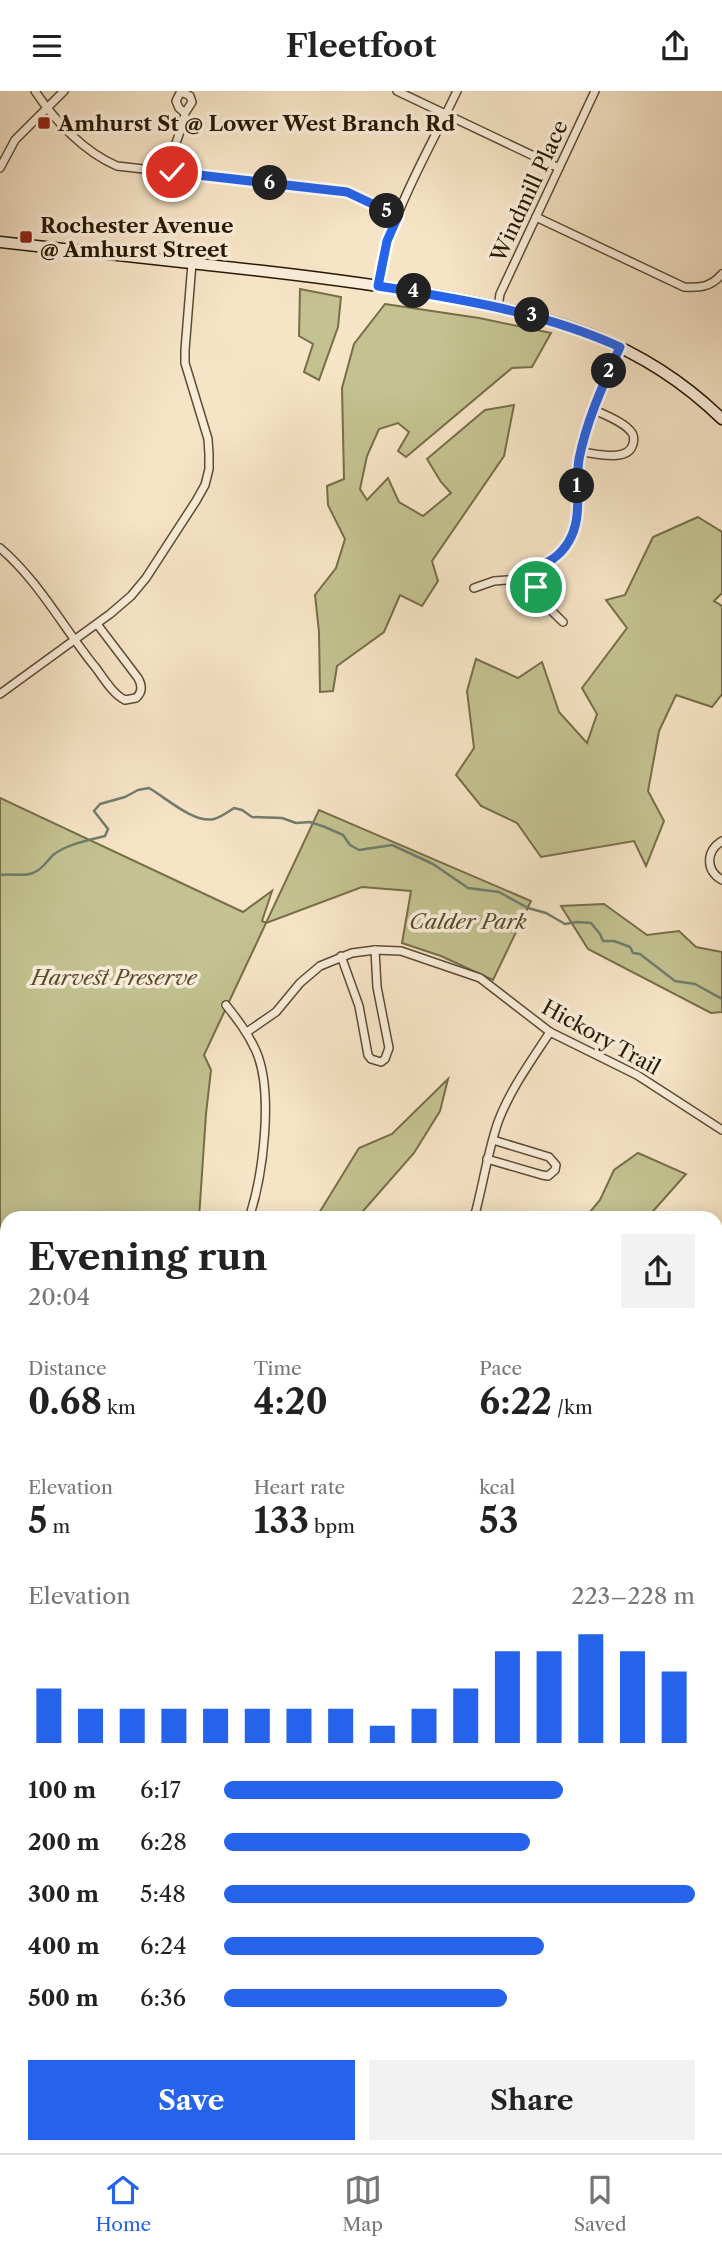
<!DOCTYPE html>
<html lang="en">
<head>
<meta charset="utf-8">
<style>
	body { margin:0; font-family:"Libre Caslon Text",serif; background:#f2f2f2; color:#222; height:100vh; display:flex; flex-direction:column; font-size:26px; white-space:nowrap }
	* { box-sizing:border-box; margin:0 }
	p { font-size:23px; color:#767676 }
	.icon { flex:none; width:38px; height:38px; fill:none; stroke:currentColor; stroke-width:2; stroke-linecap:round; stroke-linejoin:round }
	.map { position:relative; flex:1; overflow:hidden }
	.sheet { position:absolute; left:0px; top:1120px; width:723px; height:943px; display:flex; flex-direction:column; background:#fff; border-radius:21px 21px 0 0; box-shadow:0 4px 18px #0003 }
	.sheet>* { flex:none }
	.pin { position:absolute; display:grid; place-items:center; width:60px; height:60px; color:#fff; margin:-30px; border:4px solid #fff; border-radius:50%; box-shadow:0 2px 7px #0007 }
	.km { position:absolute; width:35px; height:35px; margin:-18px; border-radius:50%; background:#222; color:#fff; font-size:19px; line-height:35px; text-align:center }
	.round { display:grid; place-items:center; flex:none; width:74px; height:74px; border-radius:0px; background:#f2f2f2 }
	.headline { display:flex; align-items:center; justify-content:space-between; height:119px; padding:0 28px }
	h1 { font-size:38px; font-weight:700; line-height:52px }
	.metrics { display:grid; grid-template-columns:repeat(3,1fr); gap:10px; height:119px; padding:7px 28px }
	.metrics div { display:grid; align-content:center }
	.metrics b { font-size:35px; font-weight:700 }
	.metrics small { font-size:19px; font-weight:400 }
	.metrics p { font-size:19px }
	.chart { height:196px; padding:14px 28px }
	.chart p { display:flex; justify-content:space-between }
	.chart svg { width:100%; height:126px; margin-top:7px; stroke:#2563eb; stroke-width:6 }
	.button { display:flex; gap:14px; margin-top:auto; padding:14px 28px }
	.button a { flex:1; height:80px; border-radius:0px; background:#2563eb; color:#fff; font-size:28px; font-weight:700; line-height:80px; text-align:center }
	.button a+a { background:#f2f2f2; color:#222 }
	ul { padding:0 28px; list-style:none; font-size:23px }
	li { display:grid; grid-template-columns:112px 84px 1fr; align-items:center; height:52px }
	li i { height:18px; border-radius:9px; background:#2563eb }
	header { display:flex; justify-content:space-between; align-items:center; height:91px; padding:0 28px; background:#fff; font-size:32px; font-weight:700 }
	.dock { display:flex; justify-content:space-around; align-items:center; height:98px; border-top:2px solid #e0e0e0; background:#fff; font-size:19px; color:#767676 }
	.dock a { display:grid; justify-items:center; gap:4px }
	.dock .on { color:#2563eb }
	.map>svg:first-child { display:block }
	.green { fill:#c3c290; stroke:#766e49; stroke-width:2 }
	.water { fill:#9dbfb4; stroke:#6f7d6d; stroke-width:2 }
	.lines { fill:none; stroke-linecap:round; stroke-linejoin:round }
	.stream { stroke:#6f7d6d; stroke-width:2.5 }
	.street-casing { stroke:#5d4c33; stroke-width:10 }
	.secondary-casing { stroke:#2a1902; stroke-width:13 }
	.street { stroke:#f9edda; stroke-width:7 }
	.secondary { stroke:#f9edda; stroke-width:10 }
	.route-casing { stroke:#fff; stroke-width:14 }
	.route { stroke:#2563eb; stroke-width:9 }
	.poi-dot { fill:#8f2418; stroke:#f9edda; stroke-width:2.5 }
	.labels { text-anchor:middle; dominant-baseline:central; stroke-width:7; stroke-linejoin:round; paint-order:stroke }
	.poi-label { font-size:21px; font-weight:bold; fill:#2a1902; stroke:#f9edda; text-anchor:start }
	.street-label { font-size:21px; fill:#2a1902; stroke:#f9edda }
	.park-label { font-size:21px; font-style:italic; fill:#584c2d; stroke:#f9edda }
</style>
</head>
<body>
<header><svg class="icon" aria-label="menu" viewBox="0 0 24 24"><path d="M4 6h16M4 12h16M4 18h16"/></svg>Fleetfoot<svg class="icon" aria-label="share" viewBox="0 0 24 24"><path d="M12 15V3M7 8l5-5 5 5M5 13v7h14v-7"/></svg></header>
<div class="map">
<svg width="722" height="2062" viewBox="0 0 722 2062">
	<rect width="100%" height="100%" fill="#f6e4c6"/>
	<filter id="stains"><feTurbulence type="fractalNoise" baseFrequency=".00286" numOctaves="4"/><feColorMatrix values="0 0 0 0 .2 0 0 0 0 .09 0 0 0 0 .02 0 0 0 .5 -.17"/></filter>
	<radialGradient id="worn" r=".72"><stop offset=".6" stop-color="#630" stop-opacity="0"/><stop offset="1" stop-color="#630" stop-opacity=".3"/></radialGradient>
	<g class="green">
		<polygon points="300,198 341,206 338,236 319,289 304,281 313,253 299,245"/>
		<polygon points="385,213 479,227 551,242 532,276 512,277 406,366 398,360 409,341 398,332 379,338 367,365 360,398 367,409 388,387 399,411 423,425 451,402 441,391 427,368 485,319 514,314 504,365 432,470 438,490 422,515 400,504 384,541 337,575 333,600 320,601 319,541 315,504 336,477 345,448 328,414 327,395 344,388 342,297 354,253"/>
		<polygon points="698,426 722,441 722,502 714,510 722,515 722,603 712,616 676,604 659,640 648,700 664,730 646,775 634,750 541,766 517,732 481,715 456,684 474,657 467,600 476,568 518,587 542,571 559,621 587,652 597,623 582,597 627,537 606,509 625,504 653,446"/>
		<polygon points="0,707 243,821 272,800 262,830 266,832 319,719 531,810 493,889 441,865 402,852 411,800 362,796 266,832 204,964 211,979 206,1023 199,1127 7,1127 7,1493 0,1498"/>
		<polygon points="604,813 647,844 679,840 696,856 722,861 722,921 711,922 588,858 561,815"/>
		<polygon points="448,988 440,1020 414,1062 357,1127 318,1127 319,1122 359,1057 392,1043"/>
		<polygon points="638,1062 686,1083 647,1127 585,1127 600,1109 614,1079"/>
		<polygon points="722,1415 722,1823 716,1835 716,1416"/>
		<polygon points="7,1752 7,1898 0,1893 0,1755"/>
		<polygon points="722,1951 722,2016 716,2012 716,1956"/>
		<polygon points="336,2056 444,2056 445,2062 339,2062"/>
	</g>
	<polygon class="water" points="297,2056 328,2056 332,2062 298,2062"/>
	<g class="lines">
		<g class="stream">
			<path d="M0 784C10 782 24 786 33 782 42 779 46 771 53 764 67 753 89 749 105 745L108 738 94 720 100 713 125 706 138 699 149 697C165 706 194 733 214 728 221 726 228 721 234 717L242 719 252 726 282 727 296 732 310 731 325 736 343 744 350 754 359 759 392 754 433 773 468 797 499 801 528 817 546 822 565 833 577 831 591 832 600 843 603 850H614L630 856 633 862 640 863 675 890 695 893 722 908"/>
			<polyline points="716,1493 722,1488"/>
			<polyline points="716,1527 722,1538"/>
			<polyline points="0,1806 7,1805"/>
		</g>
		<defs>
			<g id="street">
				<path d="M35 0C55 30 84 61 117 75L347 101 398 125"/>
				<polyline points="397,0 559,77"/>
				<polyline points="0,77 15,49 64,0"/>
				<polyline points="172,81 176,52 184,29 185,22 192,11 190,5 184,2 180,2 176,10 179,17 185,22"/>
				<path d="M536 126 684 196C700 197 711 196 722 183"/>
				<path d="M378 195C387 127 428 62 457 0"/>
				<polyline points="498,216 500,203 595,0"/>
				<path d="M581 361C595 362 628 372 633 353 634 349 634 345 632 342 625 331 604 324 593 318"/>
				<path d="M0 457C39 490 64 538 96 577 104 588 113 603 125 609L136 607C143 601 142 594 138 587L97 533"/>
				<polyline points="519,488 563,531"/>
				<path d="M474 497 494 490 519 488C525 476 535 478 546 473 557 467 566 457 571 446 582 424 575 396 579 372 585 330 603 293 620 256"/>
				<polyline points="530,499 539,493 539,482 536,476"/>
				<polyline points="0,603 110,523 131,505 146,487 196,410 205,394 209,378 209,363 208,348 185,272 185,259 192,172"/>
				<path d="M722 750C706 760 705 779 722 789"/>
				<polyline points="341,865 359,915 368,964 371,968 381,971 385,968 389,957 377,896 375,859"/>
				<path d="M226 914C237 928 248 942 256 960 274 1001 263 1085 249 1127"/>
				<polyline points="247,941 276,921 300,892 320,875 352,862 375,859 401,860 480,887 550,941 637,984 722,1039"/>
				<polyline points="487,1068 542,1084 548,1085 555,1079 556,1074 549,1066 493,1049"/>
				<path d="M474 1127C483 1095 487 1063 498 1031 510 999 531 970 550 941"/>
				<polyline points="716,1145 722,1140"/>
				<polyline points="7,1547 4,1556 7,1563"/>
			</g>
			<g id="secondary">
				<path d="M0 151C88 161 175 170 263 180 324 187 385 195 446 206 553 225 642 250 722 328"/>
				<polyline points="716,1872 722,1867"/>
				<polyline points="716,1900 722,1905"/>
				<polyline points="0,1988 7,1989"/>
			</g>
		</defs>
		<use href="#street" class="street-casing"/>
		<use href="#secondary" class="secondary-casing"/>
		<use href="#street" class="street"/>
		<use href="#secondary" class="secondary"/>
	</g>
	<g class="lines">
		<defs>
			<path id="route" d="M172 81 347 101 398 125 387 150 378 195C461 208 543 221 620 256 604 292 587 328 579 368 575 393 582 422 572 444 565 460 552 471 536 476L540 488 536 496"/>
		</defs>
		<use href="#route" class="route-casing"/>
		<use href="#route" class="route"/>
	</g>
	<g class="poi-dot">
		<rect x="37" y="25" width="14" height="14" rx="3.5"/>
		<rect x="19" y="139" width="14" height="14" rx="3.5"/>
	</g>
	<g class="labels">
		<g class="poi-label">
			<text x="58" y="32">Amhurst St @ Lower West Branch Rd</text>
			<text x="40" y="134">Rochester Avenue<tspan x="40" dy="24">@ Amhurst Street</tspan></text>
		</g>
		<g class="street-label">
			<text transform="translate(529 100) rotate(-65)">Windmill Place</text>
			<text transform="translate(601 946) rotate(29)">Hickory Trail</text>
		</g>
		<g class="park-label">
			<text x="468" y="830">Calder Park</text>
			<text x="114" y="886">Harvest Preserve</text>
		</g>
	</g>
	<rect width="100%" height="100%" filter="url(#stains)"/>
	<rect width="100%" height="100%" fill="url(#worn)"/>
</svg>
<div class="pin" style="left:536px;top:496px;background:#1e9e55"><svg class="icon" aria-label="arrive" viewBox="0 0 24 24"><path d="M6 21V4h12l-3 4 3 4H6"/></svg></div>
<div class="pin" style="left:172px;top:81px;background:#d93025"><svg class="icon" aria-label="check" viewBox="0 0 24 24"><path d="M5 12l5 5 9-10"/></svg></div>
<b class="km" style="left:577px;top:395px">1</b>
<b class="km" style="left:609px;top:280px">2</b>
<b class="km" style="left:532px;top:224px">3</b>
<b class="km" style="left:414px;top:200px">4</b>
<b class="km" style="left:387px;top:120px">5</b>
<b class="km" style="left:270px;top:92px">6</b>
<section class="sheet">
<div class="headline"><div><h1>Evening run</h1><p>20:04</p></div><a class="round"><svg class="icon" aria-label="share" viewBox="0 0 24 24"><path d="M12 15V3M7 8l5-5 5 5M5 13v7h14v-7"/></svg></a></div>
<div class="metrics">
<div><p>Distance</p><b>0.68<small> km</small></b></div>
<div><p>Time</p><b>4:20</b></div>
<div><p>Pace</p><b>6:22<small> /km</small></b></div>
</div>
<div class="metrics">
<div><p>Elevation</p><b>5<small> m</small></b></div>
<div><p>Heart rate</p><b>133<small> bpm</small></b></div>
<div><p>kcal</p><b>53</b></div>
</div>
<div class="chart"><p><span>Elevation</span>223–228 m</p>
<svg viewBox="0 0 160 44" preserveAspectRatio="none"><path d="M5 44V25M15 44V32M25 44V32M35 44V32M45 44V32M55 44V32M65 44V32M75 44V32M85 44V38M95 44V32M105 44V25M115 44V12M125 44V12M135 44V6M145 44V12M155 44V19"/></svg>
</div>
<ul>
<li><b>100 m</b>6:17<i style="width:72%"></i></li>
<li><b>200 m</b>6:28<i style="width:65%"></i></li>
<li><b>300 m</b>5:48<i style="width:100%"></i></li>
<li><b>400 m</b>6:24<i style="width:68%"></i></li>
<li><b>500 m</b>6:36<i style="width:60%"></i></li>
</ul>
<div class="button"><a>Save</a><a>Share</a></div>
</section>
</div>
<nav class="dock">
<a class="on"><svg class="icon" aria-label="home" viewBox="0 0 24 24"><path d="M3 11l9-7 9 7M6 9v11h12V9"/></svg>Home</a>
<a><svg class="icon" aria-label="map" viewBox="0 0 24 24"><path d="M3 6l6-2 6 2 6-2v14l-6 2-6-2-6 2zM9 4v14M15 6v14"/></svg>Map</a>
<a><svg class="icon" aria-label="saved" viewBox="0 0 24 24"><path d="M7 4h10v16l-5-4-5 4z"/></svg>Saved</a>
</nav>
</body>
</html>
